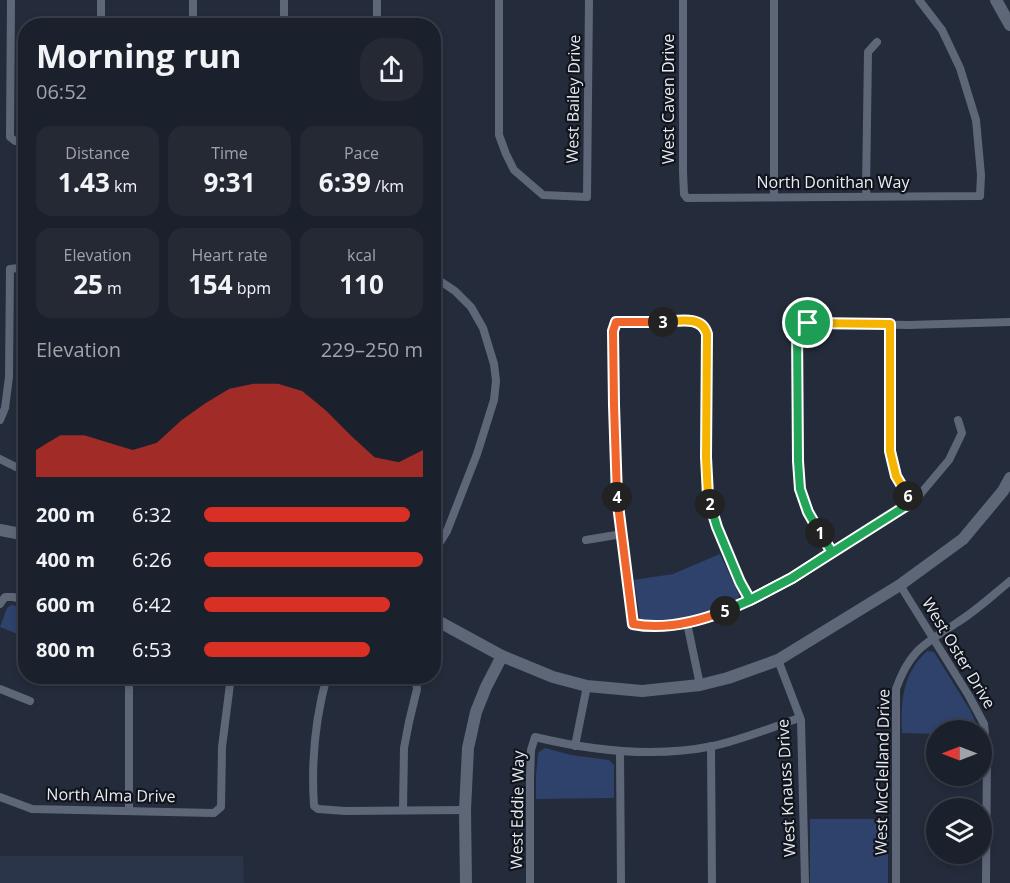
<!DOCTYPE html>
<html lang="en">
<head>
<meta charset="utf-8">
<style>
	body { margin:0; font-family:"Open Sans",sans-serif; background:#242934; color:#f1f3f6; height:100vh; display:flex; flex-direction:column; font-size:22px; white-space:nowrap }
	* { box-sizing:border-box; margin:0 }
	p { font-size:20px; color:#a0a3a9 }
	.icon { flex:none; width:33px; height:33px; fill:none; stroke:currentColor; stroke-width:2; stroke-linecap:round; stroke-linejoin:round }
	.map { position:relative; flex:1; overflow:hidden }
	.details { position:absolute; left:18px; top:18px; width:423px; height:666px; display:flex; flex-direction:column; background:#1b212c; border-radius:24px; box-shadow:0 3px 9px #0003,0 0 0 2px #393e48 }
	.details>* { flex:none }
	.needle { width:39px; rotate:270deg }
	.buttons { position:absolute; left:926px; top:720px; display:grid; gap:12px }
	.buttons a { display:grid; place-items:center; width:66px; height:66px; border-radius:50%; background:#1b212c; box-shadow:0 3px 9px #0003,0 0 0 2px #393e48; font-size:30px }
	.pin { position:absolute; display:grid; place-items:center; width:51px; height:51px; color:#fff; margin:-26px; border:3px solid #fff; border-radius:50%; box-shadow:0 2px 6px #0007 }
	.km { position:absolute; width:30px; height:30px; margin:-15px; border-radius:50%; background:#222; color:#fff; font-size:16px; line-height:30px; text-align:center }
	.round { display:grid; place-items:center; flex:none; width:63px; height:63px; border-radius:24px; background:#242934 }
	.overview { display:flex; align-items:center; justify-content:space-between; height:102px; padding:0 18px }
	h1 { font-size:33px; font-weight:700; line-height:45px }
	.stats { display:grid; grid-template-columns:repeat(3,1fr); gap:9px; height:102px; padding:6px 18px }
	.stats div { display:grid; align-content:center; border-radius:15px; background:#242934; text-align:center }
	.stats b { font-size:26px; font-weight:700 }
	.stats small { font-size:16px; font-weight:400 }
	.stats p { font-size:16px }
	.chart { height:168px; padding:12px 18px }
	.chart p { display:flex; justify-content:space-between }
	.chart svg { width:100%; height:108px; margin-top:6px; fill:#d93025; opacity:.7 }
	ul { padding:0 18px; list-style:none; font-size:20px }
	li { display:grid; grid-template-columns:96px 72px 1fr; align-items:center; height:45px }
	li i { height:15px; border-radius:8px; background:#d93025 }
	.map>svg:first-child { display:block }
	.built { fill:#2b354a }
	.green { fill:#2f426c }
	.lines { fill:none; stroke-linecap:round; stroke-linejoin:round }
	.street { stroke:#5e6778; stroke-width:8 }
	.secondary { stroke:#5e6778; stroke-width:12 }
	.split-1-casing { stroke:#fff; stroke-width:12 }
	.split-2-casing { stroke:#fff; stroke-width:12 }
	.split-3-casing { stroke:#fff; stroke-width:12 }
	.split-4-casing { stroke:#fff; stroke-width:12 }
	.split-5-casing { stroke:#fff; stroke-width:12 }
	.split-6-casing { stroke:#fff; stroke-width:12 }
	.split-7-casing { stroke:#fff; stroke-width:12 }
	.split-1 { stroke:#22a559; stroke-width:8 }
	.split-2 { stroke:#22a559; stroke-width:8 }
	.split-3 { stroke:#f5b400; stroke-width:8 }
	.split-4 { stroke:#f0652b; stroke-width:8 }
	.split-5 { stroke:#f0652b; stroke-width:8 }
	.split-6 { stroke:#22a559; stroke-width:8 }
	.split-7 { stroke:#f5b400; stroke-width:8 }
	.labels { text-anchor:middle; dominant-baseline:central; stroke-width:4.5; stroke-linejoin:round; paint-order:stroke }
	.street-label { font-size:16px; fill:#e5eaf4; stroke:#11141b }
</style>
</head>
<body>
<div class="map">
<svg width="1010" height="883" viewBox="0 0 1010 883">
	<rect width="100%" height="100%" fill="#242c3b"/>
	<polygon class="built" points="0,856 243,856 244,883 0,883"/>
	<g class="green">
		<path d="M720 554 739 595 737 602C718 609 657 629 640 619L634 580 673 574Z"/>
		<polygon points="11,605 25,608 25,637 0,627 7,608"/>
		<path d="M927 651 934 652 970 710 976 723 953 730H936V734L902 733C901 700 902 675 927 651Z"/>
		<polygon points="545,748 571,755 609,760 614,765 614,798 536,799 536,776 538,754 539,752"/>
		<rect x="810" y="819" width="78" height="64"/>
	</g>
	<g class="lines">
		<g class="street">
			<polyline points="11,0 10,137 15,141 26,141"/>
			<polyline points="101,0 101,26"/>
			<polyline points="377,0 377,26"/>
			<polyline points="499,0 499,135 506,154 514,170 543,195 587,197 589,0"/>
			<polyline points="683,0 683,172 684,194 687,198 980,196 981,175 976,120 960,68 942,30 919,0"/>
			<polyline points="193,26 193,0"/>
			<polyline points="284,26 284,0"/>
			<polyline points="867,196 866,190 868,52 877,42"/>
			<polyline points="774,197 774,0"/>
			<polyline points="434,277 455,291 471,307 483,328 494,364 496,381 494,400 477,454 447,531 435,550 434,549"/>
			<polyline points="890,325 890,451 896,476 912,502"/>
			<polyline points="0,420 5,408 9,377 10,269 26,267"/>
			<polyline points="0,459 26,472"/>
			<polyline points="586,540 622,534"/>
			<polyline points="832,552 828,547 808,512 800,489 798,461 797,327 802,323 808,323 908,325 1010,322"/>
			<polyline points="900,585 969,696 984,724 987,755 986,883"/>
			<polyline points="750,600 740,582 717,527 708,496 706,457 707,334 705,327 697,321 616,322 613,331 616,492 633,624 644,626 687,623 718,614 750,600 792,578 917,498 949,460 962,433 958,420"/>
			<polyline points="0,604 5,597 13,597 26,600"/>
			<polyline points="687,623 700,685"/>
			<polyline points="778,660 801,720 805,883"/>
			<path d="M327 676C315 719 311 761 314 806L318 809 345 811 465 810"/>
			<polyline points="0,689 30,701"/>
			<polyline points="575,746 587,686"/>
			<polyline points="711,746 712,883"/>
			<polyline points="620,751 621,883"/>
			<polyline points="0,797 32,809 214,813 221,807 222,747 231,676"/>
			<polyline points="403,810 404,748 409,722 417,689 416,682 406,676"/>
			<polyline points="129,811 129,676"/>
			<path d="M530 883V777L531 750 535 737C593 751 654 758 713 746 741 740 768 729 796 719H800"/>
			<path d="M896 883V689C910 649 925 644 958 622 977 610 993 595 1010 581"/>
		</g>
		<g class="secondary">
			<polyline points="996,0 1010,25"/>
			<polyline points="0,530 26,535"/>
			<polyline points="434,619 502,656 553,677 587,686 642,691 700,685 728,678 778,660 900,585 963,539 1003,491 1010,478"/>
			<polyline points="466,883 465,810 468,748 476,712 486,687 502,656"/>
		</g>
	</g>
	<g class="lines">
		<defs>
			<polyline id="split-1" points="808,323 802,324 797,327 798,461 800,489 808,512 820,533"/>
			<polyline id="split-2" points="710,504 717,527 740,582 750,600 792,578 832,552 820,533"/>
			<path id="split-3" d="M663 322C678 321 702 315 707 334L706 457 708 496 710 504"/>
			<polyline id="split-4" points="617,497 614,405 613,331 616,322 663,322"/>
			<path id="split-5" d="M617 497 633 624C664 630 697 622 725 611"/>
			<polyline id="split-6" points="725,611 750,600 792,578 912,502 908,496"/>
			<polyline id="split-7" points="808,323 890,324 890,451 896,476 908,496"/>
		</defs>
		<use href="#split-1" class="split-1-casing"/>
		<use href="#split-2" class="split-2-casing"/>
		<use href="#split-3" class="split-3-casing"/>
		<use href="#split-4" class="split-4-casing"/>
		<use href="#split-5" class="split-5-casing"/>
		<use href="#split-6" class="split-6-casing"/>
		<use href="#split-7" class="split-7-casing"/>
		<use href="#split-1" class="split-1"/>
		<use href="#split-2" class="split-2"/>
		<use href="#split-3" class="split-3"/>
		<use href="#split-4" class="split-4"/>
		<use href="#split-5" class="split-5"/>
		<use href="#split-6" class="split-6"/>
		<use href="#split-7" class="split-7"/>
	</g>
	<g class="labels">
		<g class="street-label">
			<text transform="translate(573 99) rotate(-89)">West Bailey Drive</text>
			<text transform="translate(668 99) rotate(-90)">West Caven Drive</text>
			<text x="833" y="182">North Donithan Way</text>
			<text transform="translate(959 653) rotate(59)">West Oster Drive</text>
			<text transform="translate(882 772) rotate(-89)">West McClelland Drive</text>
			<text transform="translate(786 788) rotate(-93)">West Knauss Drive</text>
			<text transform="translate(111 795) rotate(1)">North Alma Drive</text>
			<text transform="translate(517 810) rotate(-89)">West Eddie Way</text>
		</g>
	</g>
</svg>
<div class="buttons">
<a><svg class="needle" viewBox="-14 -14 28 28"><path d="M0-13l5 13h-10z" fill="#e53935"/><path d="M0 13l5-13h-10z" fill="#a0a3a9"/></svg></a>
<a><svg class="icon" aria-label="layers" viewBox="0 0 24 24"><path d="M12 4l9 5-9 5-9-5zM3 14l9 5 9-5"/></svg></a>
</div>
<div class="pin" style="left:808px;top:323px;background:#1e9e55"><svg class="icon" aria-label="arrive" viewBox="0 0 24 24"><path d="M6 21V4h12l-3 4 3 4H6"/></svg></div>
<b class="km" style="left:820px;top:533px">1</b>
<b class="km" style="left:710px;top:504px">2</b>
<b class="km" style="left:663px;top:322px">3</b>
<b class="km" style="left:617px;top:497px">4</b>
<b class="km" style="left:725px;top:611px">5</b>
<b class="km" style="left:908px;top:496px">6</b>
<section class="details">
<div class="overview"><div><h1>Morning run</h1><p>06:52</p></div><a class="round"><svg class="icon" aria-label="share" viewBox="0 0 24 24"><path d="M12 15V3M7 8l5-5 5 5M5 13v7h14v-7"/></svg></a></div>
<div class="stats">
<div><p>Distance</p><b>1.43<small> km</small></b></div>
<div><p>Time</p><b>9:31</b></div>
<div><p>Pace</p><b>6:39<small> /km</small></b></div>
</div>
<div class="stats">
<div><p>Elevation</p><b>25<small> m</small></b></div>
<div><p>Heart rate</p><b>154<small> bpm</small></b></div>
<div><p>kcal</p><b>110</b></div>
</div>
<div class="chart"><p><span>Elevation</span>229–250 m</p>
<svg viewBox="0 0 160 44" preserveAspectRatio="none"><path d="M0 44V33L10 27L20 27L30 30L40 33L50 30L60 21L70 14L80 8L90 6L100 6L110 9L120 17L130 27L140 36L150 38L160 33V44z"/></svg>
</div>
<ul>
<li><b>200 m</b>6:32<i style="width:94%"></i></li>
<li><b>400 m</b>6:26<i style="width:100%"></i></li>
<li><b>600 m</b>6:42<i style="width:85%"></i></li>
<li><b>800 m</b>6:53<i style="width:76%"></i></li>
</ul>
</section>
</div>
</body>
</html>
